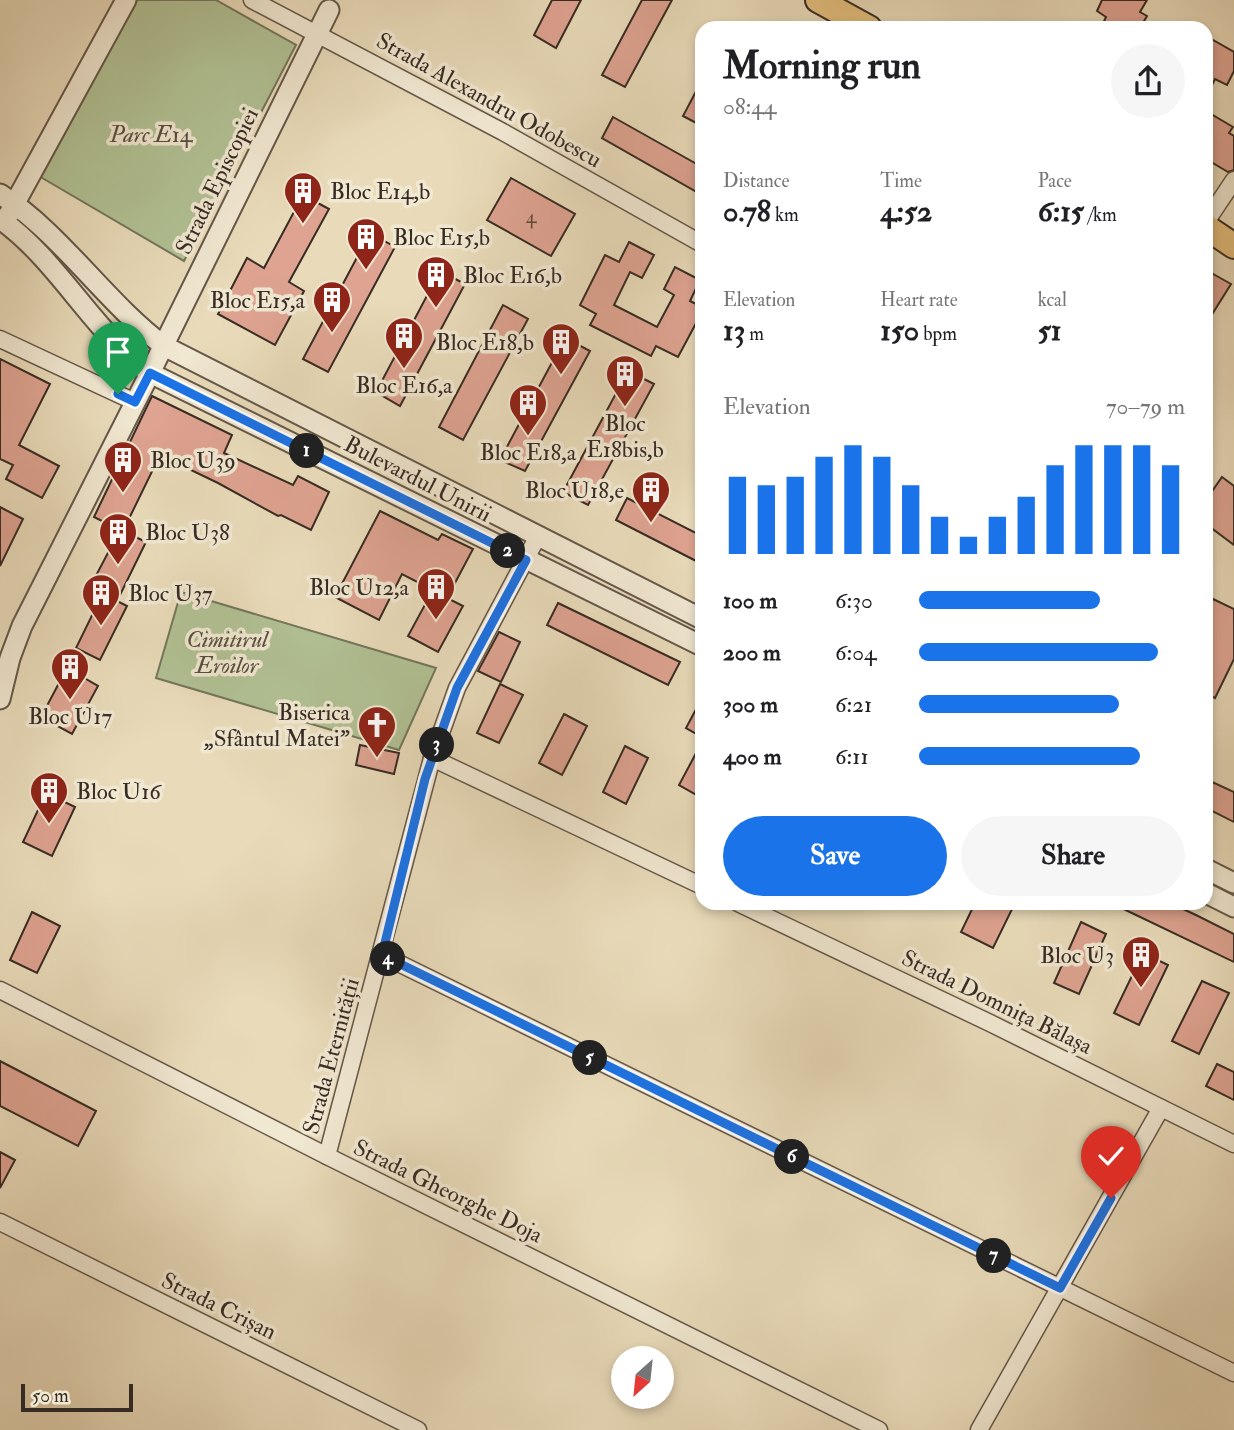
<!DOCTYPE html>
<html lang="en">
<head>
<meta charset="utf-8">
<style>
	body { margin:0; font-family:"IM FELL Double Pica",serif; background:#f6f6f6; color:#202124; height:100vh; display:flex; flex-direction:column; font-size:26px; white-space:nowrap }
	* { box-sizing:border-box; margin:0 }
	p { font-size:23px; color:#757577 }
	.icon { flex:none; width:38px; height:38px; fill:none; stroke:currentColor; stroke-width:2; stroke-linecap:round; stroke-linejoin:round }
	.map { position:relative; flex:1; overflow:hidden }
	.details { position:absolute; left:695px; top:21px; width:518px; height:889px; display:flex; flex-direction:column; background:#fff; border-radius:21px; box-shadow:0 4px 10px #0003 }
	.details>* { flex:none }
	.needle { width:46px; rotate:207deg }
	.controls { position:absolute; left:611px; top:1346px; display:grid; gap:14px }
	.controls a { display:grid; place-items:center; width:63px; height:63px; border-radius:50%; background:#fff; box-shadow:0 4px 10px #0003; font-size:35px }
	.scale { position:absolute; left:21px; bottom:18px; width:112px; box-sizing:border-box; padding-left:7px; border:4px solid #372b23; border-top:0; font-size:19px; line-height:24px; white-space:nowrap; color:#372b23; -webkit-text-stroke:5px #f1e8d2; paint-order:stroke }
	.pin { position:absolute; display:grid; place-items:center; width:60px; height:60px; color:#fff; margin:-72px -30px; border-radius:50% 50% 50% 0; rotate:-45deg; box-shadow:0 0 7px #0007 }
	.pin .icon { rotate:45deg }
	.km { position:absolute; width:35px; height:35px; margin:-18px; border-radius:50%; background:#222; color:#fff; font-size:19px; line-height:35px; text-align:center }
	.round { display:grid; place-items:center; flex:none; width:74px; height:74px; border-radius:37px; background:#f6f6f6 }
	.summary { display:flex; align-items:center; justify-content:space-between; height:119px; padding:0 28px }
	h1 { font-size:38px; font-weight:700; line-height:52px }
	.figures { display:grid; grid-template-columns:repeat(3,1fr); gap:10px; height:119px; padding:7px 28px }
	.figures div { display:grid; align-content:center }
	.figures b { font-size:30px; font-weight:700 }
	.figures small { font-size:19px; font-weight:400 }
	.figures p { font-size:19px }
	.chart { height:196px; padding:14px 28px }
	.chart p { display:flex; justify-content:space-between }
	.chart svg { width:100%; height:126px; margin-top:7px; stroke:#1a73e8; stroke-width:6 }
	.cta { display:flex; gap:14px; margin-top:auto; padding:14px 28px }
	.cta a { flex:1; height:80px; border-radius:42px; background:#1a73e8; color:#fff; font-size:28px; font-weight:700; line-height:80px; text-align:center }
	.cta a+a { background:#f6f6f6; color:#202124 }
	ul { padding:0 28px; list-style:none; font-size:23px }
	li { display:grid; grid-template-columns:112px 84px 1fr; align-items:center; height:52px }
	li i { height:18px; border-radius:9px; background:#1a73e8 }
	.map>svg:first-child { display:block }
	.green { fill:#b1c194; stroke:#74765c; stroke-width:2 }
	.building { fill:#dea391; stroke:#372b23; stroke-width:2 }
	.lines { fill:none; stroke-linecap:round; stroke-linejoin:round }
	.minor-casing { stroke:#645749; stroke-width:19 }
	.tertiary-casing { stroke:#645749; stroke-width:23 }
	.primary-casing { stroke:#372b23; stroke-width:28 }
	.minor { stroke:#f1e8d2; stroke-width:16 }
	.tertiary { stroke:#f1e8d2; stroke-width:19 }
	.primary { stroke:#e4be7d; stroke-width:24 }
	.route-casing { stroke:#fff; stroke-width:14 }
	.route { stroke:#1a73e8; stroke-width:9 }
	.labels { text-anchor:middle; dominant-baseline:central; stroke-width:7; stroke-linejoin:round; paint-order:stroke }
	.number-label { font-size:19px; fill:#61493e }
	.street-label { font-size:23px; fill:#372b23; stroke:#f1e8d2 }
	.park-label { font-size:23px; font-style:italic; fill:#56503f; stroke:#f1e8d2 }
	.poi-label { font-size:23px; fill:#372b23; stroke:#f1e8d2; text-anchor:start }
</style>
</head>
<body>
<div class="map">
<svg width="1234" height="1430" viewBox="0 0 1234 1430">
	<rect width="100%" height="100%" fill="#e9dbba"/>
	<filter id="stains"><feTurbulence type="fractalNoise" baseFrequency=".00286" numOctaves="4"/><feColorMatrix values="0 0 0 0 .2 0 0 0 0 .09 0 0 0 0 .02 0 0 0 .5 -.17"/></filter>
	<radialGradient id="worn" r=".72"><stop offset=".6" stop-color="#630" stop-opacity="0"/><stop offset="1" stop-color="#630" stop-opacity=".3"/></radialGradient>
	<g class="green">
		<polygon points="126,0 216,0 296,45 184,261 32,172"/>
		<polygon points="181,592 436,668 399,750 156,678"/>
	</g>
	<g class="building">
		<polygon points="552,0 581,0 556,48 534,35"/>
		<polygon points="642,0 672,0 625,87 602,75"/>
		<polygon points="1102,0 1147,0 1140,12 1147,16 1140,28 1101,28 1106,17 1097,11"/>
		<polygon points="1206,36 1234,52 1234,71 1227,85 1215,79 1206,97"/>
		<polygon points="702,80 702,126 683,116"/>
		<polygon points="1206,111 1233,127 1229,133 1234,136 1234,170 1228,172 1206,159"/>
		<polygon points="613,117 702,167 702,195 602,138"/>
		<polygon points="511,178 575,214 551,256 487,220"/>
		<polygon points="303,195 329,209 289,282 304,291 275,345 218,314 247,258 264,268"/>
		<polygon points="370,233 395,247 328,372 303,359"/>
		<polygon points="629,242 654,255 642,278 630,272 614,305 657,327 674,295 664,289 675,267 700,280 690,301 702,307 702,312 678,357 656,346 651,356 590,325 596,314 580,305 605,255 619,262"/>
		<polygon points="1206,270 1231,284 1206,324"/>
		<polygon points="440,271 465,284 400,406 376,392"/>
		<polygon points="503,305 528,319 463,440 439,427"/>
		<polygon points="565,338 590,351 525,471 500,460"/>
		<polygon points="0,359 50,384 19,445 59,466 42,498 6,479 13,465 0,459"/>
		<polygon points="628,371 654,384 588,505 563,492"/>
		<polygon points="152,396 232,435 224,453 293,485 298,476 329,492 311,530 281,515 278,516 218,483 160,455 123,531 146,542 117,601 127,606 100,660 76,648 103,593 90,587 120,530 94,517"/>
		<polygon points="1222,477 1234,486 1234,545 1206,524 1206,500"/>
		<polygon points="627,498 702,536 702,564 616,520"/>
		<polygon points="0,507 23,519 0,566"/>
		<polygon points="380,511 438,540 442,534 473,549 447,598 463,606 438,652 408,636 433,590 402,574 379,620 335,597"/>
		<polygon points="1213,599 1234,609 1234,659 1215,698 1206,693 1206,614"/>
		<polygon points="558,603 680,662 668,685 547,625"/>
		<polygon points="499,632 520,642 501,682 478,671"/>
		<polygon points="67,668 98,686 72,734 41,717"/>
		<polygon points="500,684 523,695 499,743 477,733"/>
		<polygon points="702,698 702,737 686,728"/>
		<polygon points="564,714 587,726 562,775 539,763"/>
		<polygon points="702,742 702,798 679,785"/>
		<polygon points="360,745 399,753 394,774 356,765"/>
		<polygon points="625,746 648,758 626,804 603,792"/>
		<polygon points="1210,781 1234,792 1234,822 1206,808 1206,790"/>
		<polygon points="46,793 75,807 52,856 23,842"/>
		<polygon points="975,903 1015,903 993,948 961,932"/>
		<polygon points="1111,903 1170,903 1196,915 1234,934 1234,962"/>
		<polygon points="32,912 60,926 37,973 10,960"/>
		<polygon points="1081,922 1106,934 1079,994 1054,983"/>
		<polygon points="1143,953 1168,965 1139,1025 1114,1013"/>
		<polygon points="1202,981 1229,993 1199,1054 1172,1041"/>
		<polygon points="0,1061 96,1111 78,1146 0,1106"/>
		<polygon points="1217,1064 1234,1072 1234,1100 1206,1086"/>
		<polygon points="0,1152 15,1160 0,1188"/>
	</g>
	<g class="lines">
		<defs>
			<g id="minor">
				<polyline points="252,0 503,132 702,244"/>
				<polyline points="1206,222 1234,180"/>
				<polyline points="0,339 135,402"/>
				<polyline points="432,758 702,886"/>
				<polyline points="738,903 990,1023 1234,1144"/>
				<polyline points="382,955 1234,1373"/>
				<polyline points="0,990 327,1156 879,1430"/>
				<polyline points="327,1156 432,758 457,688 538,536"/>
				<polyline points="0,1222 418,1430"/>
				<polyline points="979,1430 1161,1108"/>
			</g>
			<g id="tertiary">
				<path d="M0 194C63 235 104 301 164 346L702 619"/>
				<polyline points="9,214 126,0"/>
				<path d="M0 219C59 261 92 331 150 373L702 646"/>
				<polyline points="0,699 10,658 22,626 150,373 329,10"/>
				<polyline points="1206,869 1234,883"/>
				<polyline points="1206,893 1234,907"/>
			</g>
			<g id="primary">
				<polyline points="818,0 869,28"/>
				<polyline points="1206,227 1234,246"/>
			</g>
		</defs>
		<use href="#minor" class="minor-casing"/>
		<use href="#tertiary" class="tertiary-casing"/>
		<use href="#primary" class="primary-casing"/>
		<use href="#minor" class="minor"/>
		<use href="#tertiary" class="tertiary"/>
		<use href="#primary" class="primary"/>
	</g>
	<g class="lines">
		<defs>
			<polyline id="route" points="118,394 135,402 150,373 526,560 457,688 425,779 382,955 1060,1288 1111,1198"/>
		</defs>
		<use href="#route" class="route-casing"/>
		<use href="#route" class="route"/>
	</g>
	<defs>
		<symbol id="building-pin" viewBox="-11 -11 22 30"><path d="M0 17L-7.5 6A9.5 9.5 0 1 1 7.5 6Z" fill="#8f2418" stroke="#f1e8d2"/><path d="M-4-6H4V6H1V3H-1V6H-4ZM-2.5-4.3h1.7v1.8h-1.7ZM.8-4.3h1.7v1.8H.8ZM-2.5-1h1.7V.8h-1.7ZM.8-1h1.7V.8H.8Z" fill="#fff"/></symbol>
		<symbol id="church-pin" viewBox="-11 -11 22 30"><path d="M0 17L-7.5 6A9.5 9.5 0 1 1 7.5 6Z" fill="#8f2418" stroke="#f1e8d2"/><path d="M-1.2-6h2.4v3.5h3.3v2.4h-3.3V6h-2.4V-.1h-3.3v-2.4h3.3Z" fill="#fff"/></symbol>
	</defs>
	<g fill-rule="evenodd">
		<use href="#building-pin" x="281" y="169" width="44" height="60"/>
		<use href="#building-pin" x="344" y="215" width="44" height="60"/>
		<use href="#building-pin" x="414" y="253" width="44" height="60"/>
		<use href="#building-pin" x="310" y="278" width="44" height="60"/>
		<use href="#building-pin" x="382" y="314" width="44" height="60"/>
		<use href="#building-pin" x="539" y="320" width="44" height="60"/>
		<use href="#building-pin" x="603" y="352" width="44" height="60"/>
		<use href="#building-pin" x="506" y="381" width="44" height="60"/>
		<use href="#building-pin" x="101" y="438" width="44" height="60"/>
		<use href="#building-pin" x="629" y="468" width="44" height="60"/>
		<use href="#building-pin" x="96" y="510" width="44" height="60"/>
		<use href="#building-pin" x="414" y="565" width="44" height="60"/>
		<use href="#building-pin" x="79" y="571" width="44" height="60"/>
		<use href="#building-pin" x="48" y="645" width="44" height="60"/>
		<use href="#church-pin" x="355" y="703" width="44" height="60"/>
		<use href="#building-pin" x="27" y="769" width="44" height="60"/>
		<use href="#building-pin" x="1119" y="933" width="44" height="60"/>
	</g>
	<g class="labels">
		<g class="number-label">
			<text x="531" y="217">4</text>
		</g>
		<g class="street-label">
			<text transform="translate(489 100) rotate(29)">Strada Alexandru Odobescu</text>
			<text transform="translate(217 181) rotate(-64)">Strada Episcopiei</text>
			<text transform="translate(418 479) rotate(27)">Bulevardul Unirii</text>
			<text transform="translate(997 1002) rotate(26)">Strada Domnița Bălașa</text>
			<text transform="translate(331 1056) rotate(-75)">Strada Eternității</text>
			<text transform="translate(448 1191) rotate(26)">Strada Gheorghe Doja</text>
			<text transform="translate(219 1306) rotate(26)">Strada Crișan</text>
		</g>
		<g class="park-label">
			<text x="151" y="134">Parc E14</text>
			<text x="227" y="639">Cimitirul<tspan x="227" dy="26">Eroilor</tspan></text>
		</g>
		<g class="poi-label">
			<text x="330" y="191">Bloc E14,b</text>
			<text x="393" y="237">Bloc E15,b</text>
			<text x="463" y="275">Bloc E16,b</text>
			<text x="305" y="300" text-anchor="end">Bloc E15,a</text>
			<text x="534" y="342" text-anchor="end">Bloc E18,b</text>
			<text x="404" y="385" text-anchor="middle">Bloc E16,a</text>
			<text x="625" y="423" text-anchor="middle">Bloc<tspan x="625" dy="26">E18bis,b</tspan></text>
			<text x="528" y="452" text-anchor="middle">Bloc E18,a</text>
			<text x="150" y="460">Bloc U39</text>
			<text x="624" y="490" text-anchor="end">Bloc U18,e</text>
			<text x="145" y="532">Bloc U38</text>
			<text x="409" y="587" text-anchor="end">Bloc U12,a</text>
			<text x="128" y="593">Bloc U37</text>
			<text x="350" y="712" text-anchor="end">Biserica<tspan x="350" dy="26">„Sfântul Matei"</tspan></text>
			<text x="70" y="716" text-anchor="middle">Bloc U17</text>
			<text x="76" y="791">Bloc U16</text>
			<text x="1114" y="955" text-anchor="end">Bloc U3</text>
		</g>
	</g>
	<rect width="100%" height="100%" filter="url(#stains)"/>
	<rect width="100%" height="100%" fill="url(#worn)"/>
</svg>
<div class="controls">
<a><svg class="needle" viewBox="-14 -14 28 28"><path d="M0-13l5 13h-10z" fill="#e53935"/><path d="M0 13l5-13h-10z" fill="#757577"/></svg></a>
</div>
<div class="scale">50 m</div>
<div class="pin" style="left:118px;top:394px;background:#1e9e55"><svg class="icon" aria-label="arrive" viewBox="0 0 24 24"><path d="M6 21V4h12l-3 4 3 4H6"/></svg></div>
<div class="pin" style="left:1111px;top:1198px;background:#d93025"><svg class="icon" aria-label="check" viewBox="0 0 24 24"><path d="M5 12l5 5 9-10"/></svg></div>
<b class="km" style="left:307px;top:451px">1</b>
<b class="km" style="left:508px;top:551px">2</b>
<b class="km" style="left:437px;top:745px">3</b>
<b class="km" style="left:388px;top:959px">4</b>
<b class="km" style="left:590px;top:1058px">5</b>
<b class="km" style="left:792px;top:1157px">6</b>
<b class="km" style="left:994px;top:1256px">7</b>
<section class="details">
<div class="summary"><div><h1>Morning run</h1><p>08:44</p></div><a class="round"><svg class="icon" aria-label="share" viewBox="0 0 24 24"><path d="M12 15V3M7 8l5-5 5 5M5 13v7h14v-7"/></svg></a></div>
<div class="figures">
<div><p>Distance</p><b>0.78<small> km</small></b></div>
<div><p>Time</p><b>4:52</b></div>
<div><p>Pace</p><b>6:15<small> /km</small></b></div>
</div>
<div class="figures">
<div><p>Elevation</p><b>13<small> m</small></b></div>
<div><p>Heart rate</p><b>150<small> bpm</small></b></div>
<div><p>kcal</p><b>51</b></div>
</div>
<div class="chart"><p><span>Elevation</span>70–79 m</p>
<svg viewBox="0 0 160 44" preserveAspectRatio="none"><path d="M5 44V17M15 44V20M25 44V17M35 44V10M45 44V6M55 44V10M65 44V20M75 44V31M85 44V38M95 44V31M105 44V24M115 44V13M125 44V6M135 44V6M145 44V6M155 44V13"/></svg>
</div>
<ul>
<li><b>100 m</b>6:30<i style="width:68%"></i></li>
<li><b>200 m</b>6:04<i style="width:90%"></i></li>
<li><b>300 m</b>6:21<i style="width:75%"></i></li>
<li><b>400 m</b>6:11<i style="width:83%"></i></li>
</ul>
<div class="cta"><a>Save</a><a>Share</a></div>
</section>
</div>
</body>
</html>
